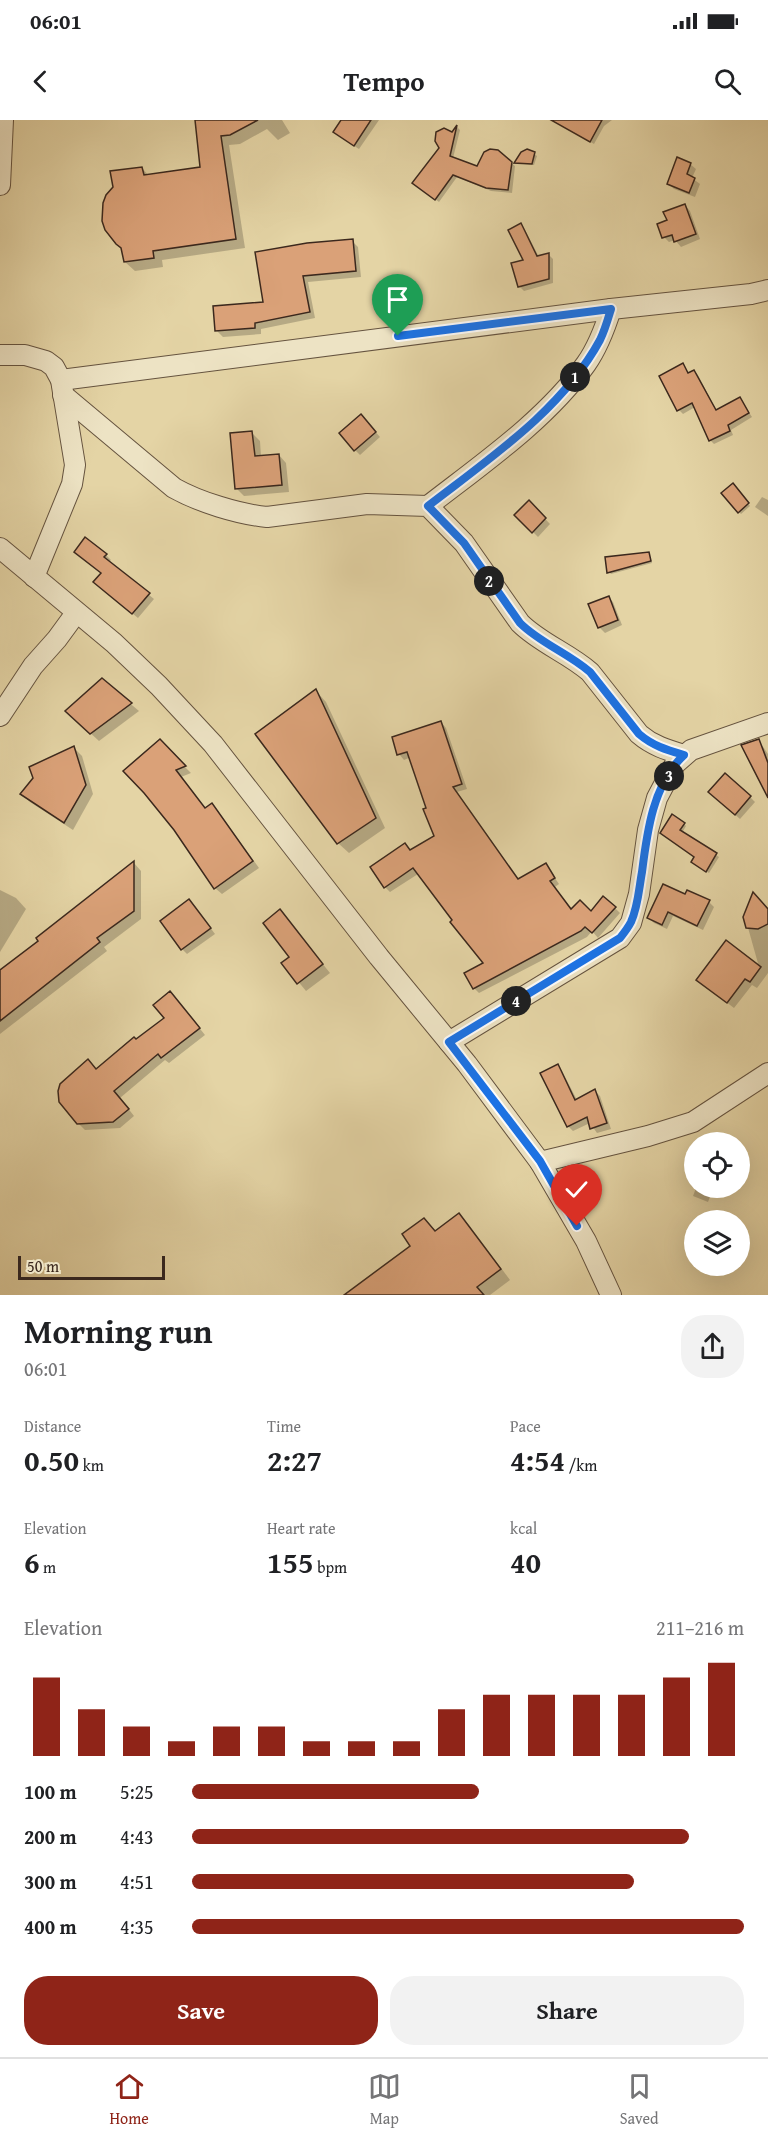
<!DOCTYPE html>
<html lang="en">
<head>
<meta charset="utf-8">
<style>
	body { margin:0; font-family:"Gentium Book Plus",serif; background:#f2f2f2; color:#202124; height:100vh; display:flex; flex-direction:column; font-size:22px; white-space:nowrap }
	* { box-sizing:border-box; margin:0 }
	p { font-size:20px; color:#757577 }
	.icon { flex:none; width:33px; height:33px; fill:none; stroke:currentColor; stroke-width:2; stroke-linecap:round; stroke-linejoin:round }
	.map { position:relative; height:1175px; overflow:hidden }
	.sheet { display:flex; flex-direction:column; background:#fff; flex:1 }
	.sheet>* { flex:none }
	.fabs { position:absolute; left:684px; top:1012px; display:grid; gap:12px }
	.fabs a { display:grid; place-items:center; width:66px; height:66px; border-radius:50%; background:#fff; box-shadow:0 6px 24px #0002; font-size:30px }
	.scale { position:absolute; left:18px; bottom:15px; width:147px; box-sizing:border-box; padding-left:6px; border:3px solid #3b281d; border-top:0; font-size:16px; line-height:21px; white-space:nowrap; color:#3b281d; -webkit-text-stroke:4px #ede3c4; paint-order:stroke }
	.pin { position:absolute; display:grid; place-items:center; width:51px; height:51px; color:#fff; margin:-62px -26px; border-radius:50% 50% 50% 0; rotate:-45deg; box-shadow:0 0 6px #0007 }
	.pin .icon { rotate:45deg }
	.km { position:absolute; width:30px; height:30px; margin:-15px; border-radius:50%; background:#222; color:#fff; font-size:16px; line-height:30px; text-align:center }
	.round { display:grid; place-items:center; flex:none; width:63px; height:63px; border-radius:24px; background:#f2f2f2 }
	.head { display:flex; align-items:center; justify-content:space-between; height:102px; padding:0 24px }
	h1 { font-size:33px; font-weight:700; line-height:45px }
	.stats { display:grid; grid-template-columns:repeat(3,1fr); gap:9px; height:102px; padding:6px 24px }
	.stats div { display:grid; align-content:center }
	.stats b { font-size:30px; font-weight:700 }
	.stats small { font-size:16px; font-weight:400 }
	.stats p { font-size:16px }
	.chart { height:168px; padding:12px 24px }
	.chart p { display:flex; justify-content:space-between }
	.chart svg { width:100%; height:108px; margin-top:6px; stroke:#8f2418; stroke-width:6 }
	.cta { display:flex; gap:12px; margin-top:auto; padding:12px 24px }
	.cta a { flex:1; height:69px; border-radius:24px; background:#8f2418; color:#fff; font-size:24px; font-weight:700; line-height:69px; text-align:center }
	.cta a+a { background:#f2f2f2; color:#202124 }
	ul { padding:0 24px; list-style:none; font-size:20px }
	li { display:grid; grid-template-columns:96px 72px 1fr; align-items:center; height:45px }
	li i { height:15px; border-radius:8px; background:#8f2418 }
	.status { display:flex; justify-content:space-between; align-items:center; height:42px; padding:0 30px; background:#fff; direction:ltr }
	.status svg { height:16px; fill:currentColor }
	header { display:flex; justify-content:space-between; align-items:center; height:78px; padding:0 24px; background:#fff; font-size:27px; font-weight:700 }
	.dock { display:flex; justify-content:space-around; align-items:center; height:84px; border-top:2px solid #e0e0e0; background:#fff; font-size:16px; color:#757577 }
	.dock a { display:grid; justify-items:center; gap:3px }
	.dock .current { color:#8f2418 }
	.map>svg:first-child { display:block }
	.shadow { fill:#0003 }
	.building { fill:#daa178; stroke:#3b281d; stroke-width:1.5 }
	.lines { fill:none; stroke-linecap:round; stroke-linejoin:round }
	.minor-casing { stroke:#65533f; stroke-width:22 }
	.minor { stroke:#ede3c4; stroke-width:20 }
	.route-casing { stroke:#fff; stroke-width:12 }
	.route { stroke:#1a73e8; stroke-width:8 }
</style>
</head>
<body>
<div class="status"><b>06:01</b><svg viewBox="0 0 49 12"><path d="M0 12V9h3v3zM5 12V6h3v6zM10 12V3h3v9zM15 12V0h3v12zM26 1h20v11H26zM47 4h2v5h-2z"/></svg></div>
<header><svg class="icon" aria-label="back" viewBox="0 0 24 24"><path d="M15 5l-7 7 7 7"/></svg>Tempo<svg class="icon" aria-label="search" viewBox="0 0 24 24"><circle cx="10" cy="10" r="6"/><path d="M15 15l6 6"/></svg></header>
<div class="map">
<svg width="768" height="1175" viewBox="0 0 768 1175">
	<rect width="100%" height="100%" fill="#e4d4a5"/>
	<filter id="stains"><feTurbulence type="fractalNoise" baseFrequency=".00333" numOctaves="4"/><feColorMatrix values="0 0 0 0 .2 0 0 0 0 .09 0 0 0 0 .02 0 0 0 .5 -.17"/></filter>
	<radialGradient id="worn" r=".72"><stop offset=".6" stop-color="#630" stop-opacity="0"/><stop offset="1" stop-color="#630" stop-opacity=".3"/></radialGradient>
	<g class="shadow">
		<polygon points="196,0 282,0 290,13 278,20 267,9 240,24 229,25 245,128 162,140 163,147 135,151 125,142 142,48 149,56 202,48"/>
		<polygon points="343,0 379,0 359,29 339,16"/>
		<polygon points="553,0 612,0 604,6 594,24"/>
		<polygon points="457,7 460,10 453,38 477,48 511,43 515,46 512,73 491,71 457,57 439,82 418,66"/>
		<polygon points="534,34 537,36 534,45 516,43"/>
		<polygon points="690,44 696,49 692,58 700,64 695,77 674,69 669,64"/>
		<polygon points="685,85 690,91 700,119 681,127 675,120 669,122 664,117 668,101"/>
		<polygon points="521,105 525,110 539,137 548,134 553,139 553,163 524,171 520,167 513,144 525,141"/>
		<polygon points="352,121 358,127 361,157 308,162 315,198 261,209 261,214 223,217 217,211 265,183"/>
		<polygon points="683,245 689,254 694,251 698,255 717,292 740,279 752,297 731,310 733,315 714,324 710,320 695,287 683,294 679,290"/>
		<polygon points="366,301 380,317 360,335 355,330"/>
		<polygon points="252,313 260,321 261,337 279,335 286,343 289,372 244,376 236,368"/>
		<polygon points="733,365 750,386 741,394 723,373"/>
		<polygon points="762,377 768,380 768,396 755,387"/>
		<polygon points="529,382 550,404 538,417 516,395"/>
		<polygon points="649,434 652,443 611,454 609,452"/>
		<polygon points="106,435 111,440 109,442 154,479 138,498 100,467 102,454 81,436"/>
		<polygon points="608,477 613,482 622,505 605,513 600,508 590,485"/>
		<polygon points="102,560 139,591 99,621 75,599"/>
		<polygon points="316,571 326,582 385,708 349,733 338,723"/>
		<polygon points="441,602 446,608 467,669 457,672 519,760 546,745 559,764 555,767 572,790 591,793 615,788 620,793 598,818 592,811 587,817 479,873 474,868 485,843 418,754 390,772 385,767 405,725 411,731 435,717 411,637 404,640 399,634"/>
		<polygon points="159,621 191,653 181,657 205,689 212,685 218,691 259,748 222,774 215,768"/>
		<polygon points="759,621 768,634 768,654"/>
		<polygon points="74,628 82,636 93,674 73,710 30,682 22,674"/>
		<polygon points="715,677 750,677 755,682 740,699"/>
		<polygon points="684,704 686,706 682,713 719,737 709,753 695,744 696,737 664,715"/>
		<polygon points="134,743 141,751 141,799 104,827 107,831 0,914 0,852"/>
		<polygon points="0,770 16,778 26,789 0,832"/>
		<polygon points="686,776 709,782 714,787 703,810 673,796 667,809 654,803 649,798"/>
		<polygon points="194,786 215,814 187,834 182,829"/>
		<polygon points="768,790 768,853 757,868 752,865 734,888 705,866 759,847 745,797"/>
		<polygon points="280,791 330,853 306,871 283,843 291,837"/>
		<polygon points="177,880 205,915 169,943 165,940 120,978 134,996 120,1008 85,1010 78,1003 97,951 166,898"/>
		<polygon points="557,946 562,951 577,980 595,971 600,976 611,1009 597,1013 590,1003 573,1011 568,1006"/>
		<polygon points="696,1068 713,1069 708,1082 693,1076"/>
		<polygon points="459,1095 469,1105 510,1160 490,1175 347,1175 412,1126 424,1099 436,1112"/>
	</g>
	<g class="building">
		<polygon points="195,0 258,0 230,15 221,16 236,119 153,131 154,138 124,142 121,128 116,124 105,110 102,101 103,83 106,75 113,67 110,51 142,47 144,55 200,47"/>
		<polygon points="341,0 371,0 354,26 333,12"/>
		<polygon points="551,0 602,0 590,22"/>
		<polygon points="457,5 450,36 477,46 484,32 490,29 498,30 512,42 508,70 486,68 453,55 435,80 412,63 439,28 435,21 436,12 444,8 452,12"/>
		<polygon points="527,29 535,32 532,44 514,43 521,32"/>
		<polygon points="677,37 691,43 687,54 695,58 689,73 667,64"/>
		<polygon points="685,84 696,114 674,122 672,115 662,118 657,104 667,100 663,92"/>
		<polygon points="521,103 537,136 549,133 549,159 518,167 511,143 523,140 508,110"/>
		<polygon points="353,119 356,151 303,156 310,192 255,203 255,208 215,211 213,186 263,182 255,132 307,123"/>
		<polygon points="683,243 688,253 694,250 716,290 740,277 749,293 728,305 730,311 709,321 692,283 677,291 659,256"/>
		<polygon points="361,294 376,312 354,331 339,313"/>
		<polygon points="252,311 255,336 279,334 282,365 235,369 230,313"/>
		<polygon points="733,363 749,383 738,393 721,373"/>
		<polygon points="529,380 546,398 532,413 514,395"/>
		<polygon points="85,417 107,434 104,437 150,473 132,494 93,462 101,453 74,432"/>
		<polygon points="649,432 651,441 607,453 605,437"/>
		<polygon points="609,476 618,500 598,508 588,484"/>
		<polygon points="102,558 132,583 90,614 65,591"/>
		<polygon points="316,569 376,698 337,724 255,614"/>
		<polygon points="441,601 462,664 453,667 518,759 546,743 555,758 550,761 571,789 580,780 591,791 603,776 616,787 592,813 585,807 581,811 473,869 464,853 483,843 450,802 452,800 413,748 384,768 370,747 405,723 410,730 434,716 423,689 426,688 407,632 397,635 392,617"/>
		<polygon points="160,619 186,646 176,650 205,688 212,683 253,741 214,769 174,710 144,673 123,651"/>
		<polygon points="759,619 768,643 768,678 741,625"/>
		<polygon points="74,626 86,665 64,703 20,674 33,658 29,647"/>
		<polygon points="725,653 751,676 735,695 708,672"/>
		<polygon points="672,694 685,703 680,710 717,733 706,752 691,742 694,737 660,713"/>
		<polygon points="134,741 134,791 97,818 100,822 0,901 0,850 38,821 36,818"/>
		<polygon points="663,764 685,774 687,770 710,780 697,806 668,792 662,805 647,798"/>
		<polygon points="753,772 768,789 768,804 758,809 746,808 743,797"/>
		<polygon points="189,779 211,808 181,830 160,801"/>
		<polygon points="280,789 323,844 297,864 281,843 289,837 263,803"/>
		<polygon points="726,820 761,847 750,862 745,859 727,883 696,860"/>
		<polygon points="170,871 200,908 161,938 158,934 114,971 129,989 113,1002 77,1004 59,982 58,971 60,964 88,939 96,949 134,917 136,919 164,898 153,885"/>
		<polygon points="558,944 575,980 595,969 607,1003 590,1009 587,997 567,1007 540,953"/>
		<polygon points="459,1093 501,1149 477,1167 484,1175 344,1175 410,1126 402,1114 424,1098 435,1111"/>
	</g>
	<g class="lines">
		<defs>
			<g id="minor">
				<polyline points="0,65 3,0"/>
				<polyline points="0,235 25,235 46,241 54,247 61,260 75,345 72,364 34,457"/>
				<polyline points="61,260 611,189 751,174 768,170"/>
				<path d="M63 275 174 368C199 382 238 394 267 397L367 384 428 386 464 423 520 503C540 523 568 533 590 552L639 614C653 626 667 630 684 635"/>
				<path d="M428 386C482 344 546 300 586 244 598 227 605 208 611 189"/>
				<polyline points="0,428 114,523 159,566 213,624 379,837 467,944 540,1042 586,1121 611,1175"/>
				<polyline points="0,596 33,546 57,519 76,493"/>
				<polyline points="449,922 620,818 631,803 639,774 648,710 657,678 675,644 691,630 768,603"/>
				<polyline points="540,1042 648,1016 693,1002 768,953"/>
			</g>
		</defs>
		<use href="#minor" class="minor-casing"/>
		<use href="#minor" class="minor"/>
	</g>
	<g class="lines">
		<defs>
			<path id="route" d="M398 216 611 189C608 199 605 210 600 220 562 290 490 338 428 386L464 423 520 503C540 523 568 533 590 552L639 614C653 626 667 630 684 635 653 664 647 712 642 752 639 768 638 787 631 802 628 808 624 813 620 818L449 922 540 1041 577 1106"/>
		</defs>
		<use href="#route" class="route-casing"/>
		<use href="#route" class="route"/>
	</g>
	<rect width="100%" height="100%" filter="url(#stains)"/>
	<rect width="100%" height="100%" fill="url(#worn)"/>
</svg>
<div class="fabs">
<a><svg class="icon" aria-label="locate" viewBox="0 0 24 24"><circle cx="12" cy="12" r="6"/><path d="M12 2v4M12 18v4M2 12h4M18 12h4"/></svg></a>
<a><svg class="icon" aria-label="layers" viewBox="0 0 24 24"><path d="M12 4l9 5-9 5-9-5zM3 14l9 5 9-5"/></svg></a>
</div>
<div class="scale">50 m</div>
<div class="pin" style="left:398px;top:216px;background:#1e9e55"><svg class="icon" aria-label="arrive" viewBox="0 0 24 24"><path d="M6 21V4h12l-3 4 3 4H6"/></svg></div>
<div class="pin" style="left:577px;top:1106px;background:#d93025"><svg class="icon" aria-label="check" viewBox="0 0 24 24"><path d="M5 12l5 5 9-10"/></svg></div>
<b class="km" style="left:575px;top:257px">1</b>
<b class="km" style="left:489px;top:461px">2</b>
<b class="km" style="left:669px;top:656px">3</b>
<b class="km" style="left:516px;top:881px">4</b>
</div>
<section class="sheet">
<div class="head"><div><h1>Morning run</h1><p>06:01</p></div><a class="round"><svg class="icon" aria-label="share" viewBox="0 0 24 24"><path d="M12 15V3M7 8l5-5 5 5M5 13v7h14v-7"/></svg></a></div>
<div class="stats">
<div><p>Distance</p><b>0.50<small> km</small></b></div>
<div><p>Time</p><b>2:27</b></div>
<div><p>Pace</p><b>4:54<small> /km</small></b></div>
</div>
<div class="stats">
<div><p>Elevation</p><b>6<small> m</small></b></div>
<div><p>Heart rate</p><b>155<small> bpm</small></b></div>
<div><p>kcal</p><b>40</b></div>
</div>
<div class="chart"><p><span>Elevation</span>211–216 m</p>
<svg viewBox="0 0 160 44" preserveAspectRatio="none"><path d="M5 44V12M15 44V25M25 44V32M35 44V38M45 44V32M55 44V32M65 44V38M75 44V38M85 44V38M95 44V25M105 44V19M115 44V19M125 44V19M135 44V19M145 44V12M155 44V6"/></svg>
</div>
<ul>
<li><b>100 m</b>5:25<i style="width:52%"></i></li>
<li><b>200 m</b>4:43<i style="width:90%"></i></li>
<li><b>300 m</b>4:51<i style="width:80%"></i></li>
<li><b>400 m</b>4:35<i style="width:100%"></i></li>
</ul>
<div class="cta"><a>Save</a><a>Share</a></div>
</section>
<nav class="dock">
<a class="current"><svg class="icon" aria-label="home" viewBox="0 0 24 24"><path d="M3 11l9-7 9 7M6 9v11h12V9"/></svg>Home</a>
<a><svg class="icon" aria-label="map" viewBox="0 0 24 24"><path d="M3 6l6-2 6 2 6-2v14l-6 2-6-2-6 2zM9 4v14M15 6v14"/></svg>Map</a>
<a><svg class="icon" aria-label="saved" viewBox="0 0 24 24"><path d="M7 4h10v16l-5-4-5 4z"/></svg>Saved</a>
</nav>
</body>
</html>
